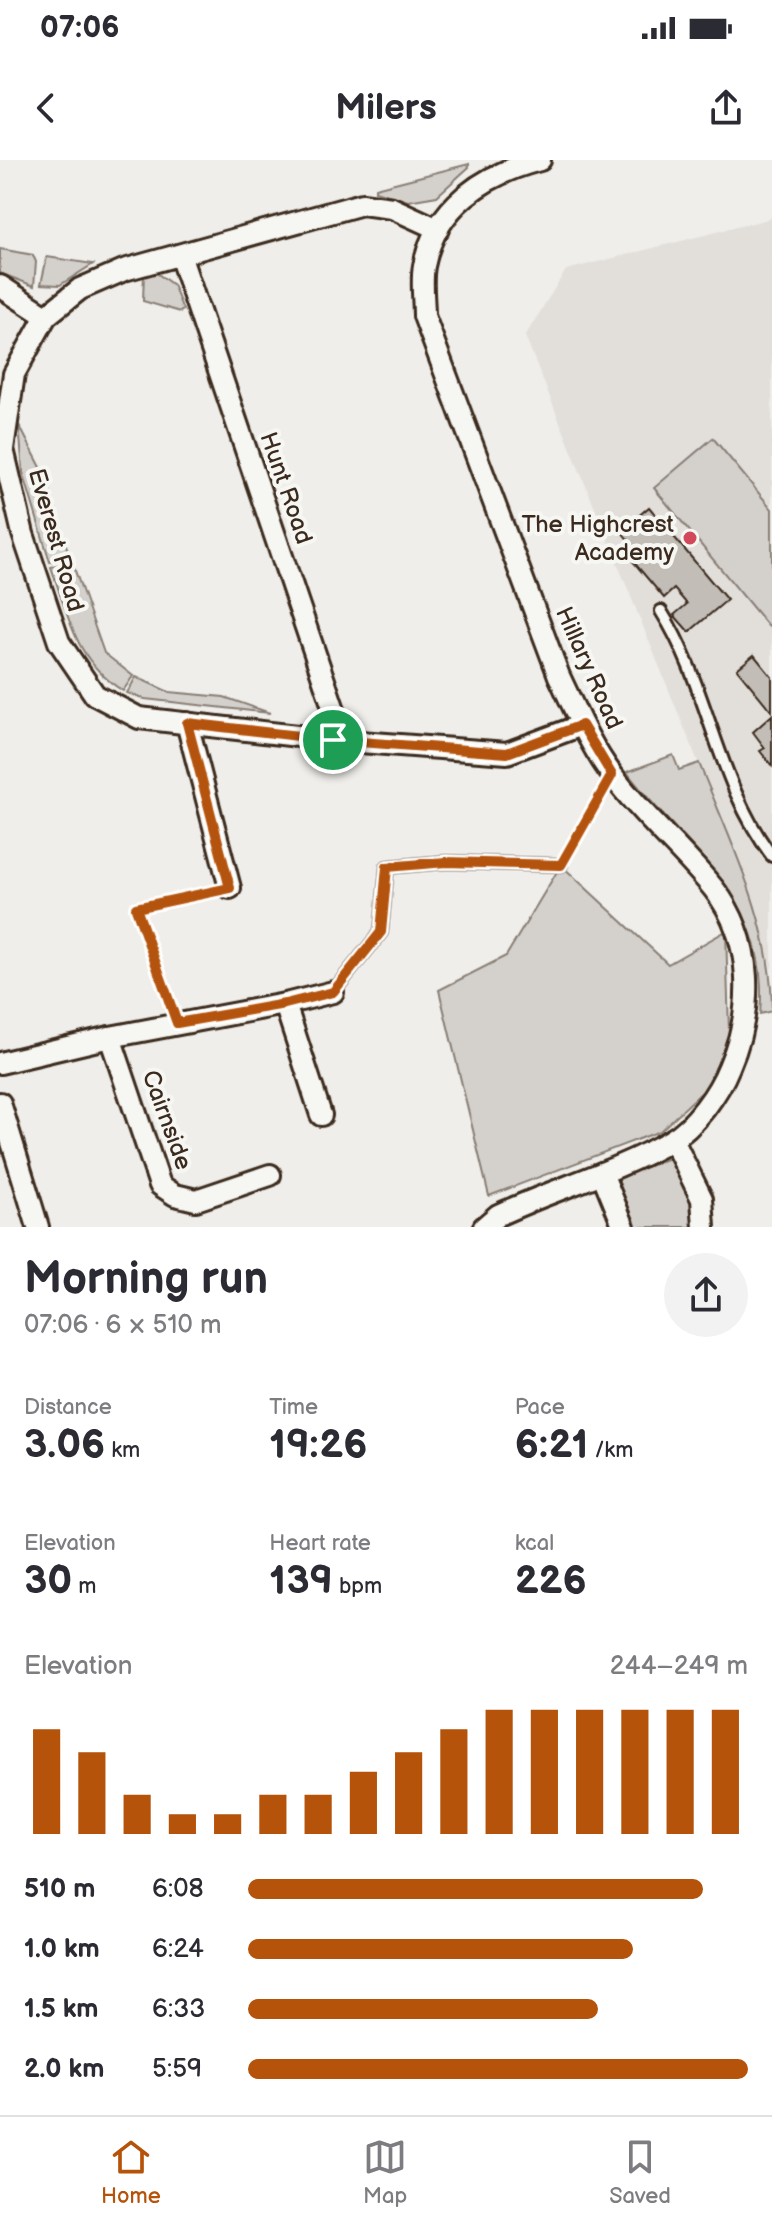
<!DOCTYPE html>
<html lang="en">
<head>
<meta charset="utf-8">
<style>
	body { margin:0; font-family:"Balsamiq Sans",sans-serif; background:#f2f2f3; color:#2b2b33; height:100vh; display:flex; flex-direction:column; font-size:30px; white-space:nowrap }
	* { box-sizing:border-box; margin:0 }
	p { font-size:26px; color:#7c7c81 }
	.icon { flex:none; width:44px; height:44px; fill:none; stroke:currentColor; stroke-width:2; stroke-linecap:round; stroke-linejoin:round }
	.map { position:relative; height:1067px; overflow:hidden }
	.sheet { display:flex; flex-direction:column; background:#fff; flex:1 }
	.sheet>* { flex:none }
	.pin { position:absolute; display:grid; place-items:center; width:68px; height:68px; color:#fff; margin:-34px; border:4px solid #fff; border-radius:50%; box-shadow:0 2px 8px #0007 }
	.round { display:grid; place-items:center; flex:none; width:84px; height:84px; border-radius:42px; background:#f2f2f3 }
	.headline { display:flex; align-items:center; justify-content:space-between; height:136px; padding:0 24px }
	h1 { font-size:44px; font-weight:700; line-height:60px }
	.metrics { display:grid; grid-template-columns:repeat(3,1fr); gap:12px; height:136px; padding:8px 24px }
	.metrics div { display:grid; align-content:center }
	.metrics b { font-size:40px; font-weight:700 }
	.metrics small { font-size:22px; font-weight:400 }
	.metrics p { font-size:22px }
	.chart { height:224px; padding:16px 24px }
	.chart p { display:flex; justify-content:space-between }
	.chart svg { width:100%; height:144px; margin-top:8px; stroke:#b45309; stroke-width:6 }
	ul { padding:0 24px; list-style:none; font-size:26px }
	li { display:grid; grid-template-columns:128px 96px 1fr; align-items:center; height:60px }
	li i { height:20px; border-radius:10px; background:#b45309 }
	.status { display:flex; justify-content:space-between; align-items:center; height:56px; padding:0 40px; background:#fff; direction:ltr }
	.status svg { height:22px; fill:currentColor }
	header { display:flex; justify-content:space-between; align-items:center; height:104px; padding:0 24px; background:#fff; font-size:36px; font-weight:700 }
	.dock { display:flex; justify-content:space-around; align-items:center; height:112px; border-top:2px solid #e1e1e2; background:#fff; font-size:22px; color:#7c7c81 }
	.dock a { display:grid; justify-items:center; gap:4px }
	.dock .current { color:#b45309 }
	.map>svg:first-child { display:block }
	.built { fill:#e2dfdb }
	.green { fill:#d4d1cc; stroke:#887e75; stroke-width:2 }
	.building { fill:#c2bdb7; stroke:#3b2a1e; stroke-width:2 }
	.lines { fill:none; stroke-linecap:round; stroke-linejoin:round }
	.lane-casing { stroke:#3b2a1e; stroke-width:16 }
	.street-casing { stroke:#3b2a1e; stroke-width:26 }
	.path { stroke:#3b2a1e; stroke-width:3; stroke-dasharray:2 6; stroke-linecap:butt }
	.lane { stroke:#f6f6f2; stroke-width:10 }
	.street { stroke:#f6f6f2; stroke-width:20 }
	.route-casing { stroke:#fff; stroke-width:16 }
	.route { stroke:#b45309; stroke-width:10 }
	.poi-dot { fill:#d1495b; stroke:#f6f6f2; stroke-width:3 }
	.labels { text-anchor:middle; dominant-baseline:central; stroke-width:8; stroke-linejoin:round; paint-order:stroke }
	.street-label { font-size:24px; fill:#3b2a1e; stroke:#f6f6f2 }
	.poi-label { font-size:24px; fill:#3b2a1e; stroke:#f6f6f2; text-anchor:end }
</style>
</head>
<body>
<div class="status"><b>07:06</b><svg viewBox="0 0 49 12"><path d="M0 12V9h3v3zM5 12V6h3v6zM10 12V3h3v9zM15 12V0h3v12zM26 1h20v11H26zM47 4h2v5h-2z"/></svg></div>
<header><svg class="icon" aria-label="back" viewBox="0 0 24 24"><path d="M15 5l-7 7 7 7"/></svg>Milers<svg class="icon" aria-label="share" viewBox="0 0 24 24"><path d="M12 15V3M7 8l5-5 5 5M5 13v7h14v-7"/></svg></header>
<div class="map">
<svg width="772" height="1067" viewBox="0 0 772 1067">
	<rect width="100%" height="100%" fill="#efeeea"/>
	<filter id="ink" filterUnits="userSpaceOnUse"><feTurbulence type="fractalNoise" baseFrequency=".0125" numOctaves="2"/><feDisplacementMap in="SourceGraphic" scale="16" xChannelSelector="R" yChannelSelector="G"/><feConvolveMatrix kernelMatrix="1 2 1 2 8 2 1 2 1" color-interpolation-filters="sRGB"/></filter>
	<g filter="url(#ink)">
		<polygon class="built" points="772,58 772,811 748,725 525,176 566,110"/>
		<g class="green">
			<polygon points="469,4 469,7 437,36 408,41 375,31 375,28"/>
			<polygon points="0,89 33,95 36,102 34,126 0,113"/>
			<polygon points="47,97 93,104 60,125 41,124"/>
			<polygon points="151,109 173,125 183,150 180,152 143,141 144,113"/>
			<polygon points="19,265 46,317 69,395 50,402 23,312"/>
			<polygon points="713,278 772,349 772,462 768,466 654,328"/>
			<path d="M71 399 104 493 133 516 123 531C75 500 69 458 51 407Z"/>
			<polygon points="136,517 169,532 224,537 270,553 145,539 127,533"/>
			<path d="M673 595 679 610 699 603C731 683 772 763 772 851L760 854C772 738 687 692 627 612Z"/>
			<polygon points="561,705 668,804 726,771 730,906 660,971 489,1036 439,830 506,796"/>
			<polygon points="674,996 700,1051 693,1067 632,1067 618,1032 619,1018"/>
		</g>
		<g class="building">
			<polygon points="649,347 727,440 689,472 674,455 687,444 674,429 664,438 626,393 633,386 621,371"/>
			<polygon points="754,495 772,517 772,552 737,509"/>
			<polygon points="772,555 772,606 760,591 765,588 753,572"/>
		</g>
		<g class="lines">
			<defs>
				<g id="lane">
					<path d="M661 451C709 527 717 624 772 696"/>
					<polyline points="333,832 381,772 387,707 446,702 561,705"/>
				</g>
				<g id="street">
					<polyline points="438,69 392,48 362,44 124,110 80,129 46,156 14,214 3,289 23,374 59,482 95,535 139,558 333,580 507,593 582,565"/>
					<polyline points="180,95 334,550 333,580"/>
					<polyline points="0,126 46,156"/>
					<polyline points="187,563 230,728"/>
					<polyline points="285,844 321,955"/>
					<polyline points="110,877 160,1025 175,1035 196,1040 270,1015"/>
					<polyline points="0,903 110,877 285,844 333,832"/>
					<polyline points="0,943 38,1067"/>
					<polyline points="673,980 702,1039 704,1067"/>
					<polyline points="602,1013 624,1067"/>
					<path d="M484 1067 498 1055C554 1029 616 1012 670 981 695 967 719 932 729 907 754 850 754 780 714 729 683 690 643 657 613 616 590 586 575 550 559 516L424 156C424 140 421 122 424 106 435 46 485 14 540 0"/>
				</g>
			</defs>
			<use href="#lane" class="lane-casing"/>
			<use href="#street" class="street-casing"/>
			<g class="path">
				<polyline points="568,692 602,632"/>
				<polyline points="171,846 136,748 211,732"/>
			</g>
			<use href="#lane" class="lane"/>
			<use href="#street" class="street"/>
		</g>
	</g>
	<g class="lines" filter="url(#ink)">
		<defs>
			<polygon id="route" points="187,563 333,580 507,593 582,565 612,615 561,705 446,702 387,707 381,772 333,832 285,844 177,863 136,748 230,728"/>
		</defs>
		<use href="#route" class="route-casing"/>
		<use href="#route" class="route"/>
	</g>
	<circle class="poi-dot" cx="690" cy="378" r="8"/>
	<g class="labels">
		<g class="street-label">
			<text transform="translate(286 328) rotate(71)">Hunt Road</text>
			<text transform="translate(56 380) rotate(74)">Everest Road</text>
			<text transform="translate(589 508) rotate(66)">Hillary Road</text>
			<text transform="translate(167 960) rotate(70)">Cairnside</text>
		</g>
		<g class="poi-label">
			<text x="674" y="364">The Highcrest<tspan x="674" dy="28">Academy</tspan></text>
		</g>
	</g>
</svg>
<div class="pin" style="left:333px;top:580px;background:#1e9e55"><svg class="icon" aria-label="arrive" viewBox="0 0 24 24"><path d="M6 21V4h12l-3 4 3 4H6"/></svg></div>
</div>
<section class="sheet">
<div class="headline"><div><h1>Morning run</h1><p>07:06 · 6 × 510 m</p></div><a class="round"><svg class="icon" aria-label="share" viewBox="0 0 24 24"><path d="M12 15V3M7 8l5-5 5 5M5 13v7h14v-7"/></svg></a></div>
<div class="metrics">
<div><p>Distance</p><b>3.06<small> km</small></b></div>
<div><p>Time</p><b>19:26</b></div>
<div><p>Pace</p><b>6:21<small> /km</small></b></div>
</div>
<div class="metrics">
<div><p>Elevation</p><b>30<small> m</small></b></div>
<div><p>Heart rate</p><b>139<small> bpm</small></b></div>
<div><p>kcal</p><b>226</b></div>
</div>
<div class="chart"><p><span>Elevation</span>244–249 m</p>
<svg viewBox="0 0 160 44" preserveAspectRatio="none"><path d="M5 44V12M15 44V19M25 44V32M35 44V38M45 44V38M55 44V32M65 44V32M75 44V25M85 44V19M95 44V12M105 44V6M115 44V6M125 44V6M135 44V6M145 44V6M155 44V6"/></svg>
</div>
<ul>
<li><b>510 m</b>6:08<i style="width:91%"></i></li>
<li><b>1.0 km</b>6:24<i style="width:77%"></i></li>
<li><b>1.5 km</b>6:33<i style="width:70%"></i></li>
<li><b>2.0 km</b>5:59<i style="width:100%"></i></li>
</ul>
</section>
<nav class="dock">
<a class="current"><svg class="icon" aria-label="home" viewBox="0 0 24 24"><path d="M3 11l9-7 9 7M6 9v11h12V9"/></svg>Home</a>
<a><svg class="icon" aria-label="map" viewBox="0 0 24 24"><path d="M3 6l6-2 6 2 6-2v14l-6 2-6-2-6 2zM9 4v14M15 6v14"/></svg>Map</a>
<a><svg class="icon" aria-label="saved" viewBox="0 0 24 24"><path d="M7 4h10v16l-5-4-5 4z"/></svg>Saved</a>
</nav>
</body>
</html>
